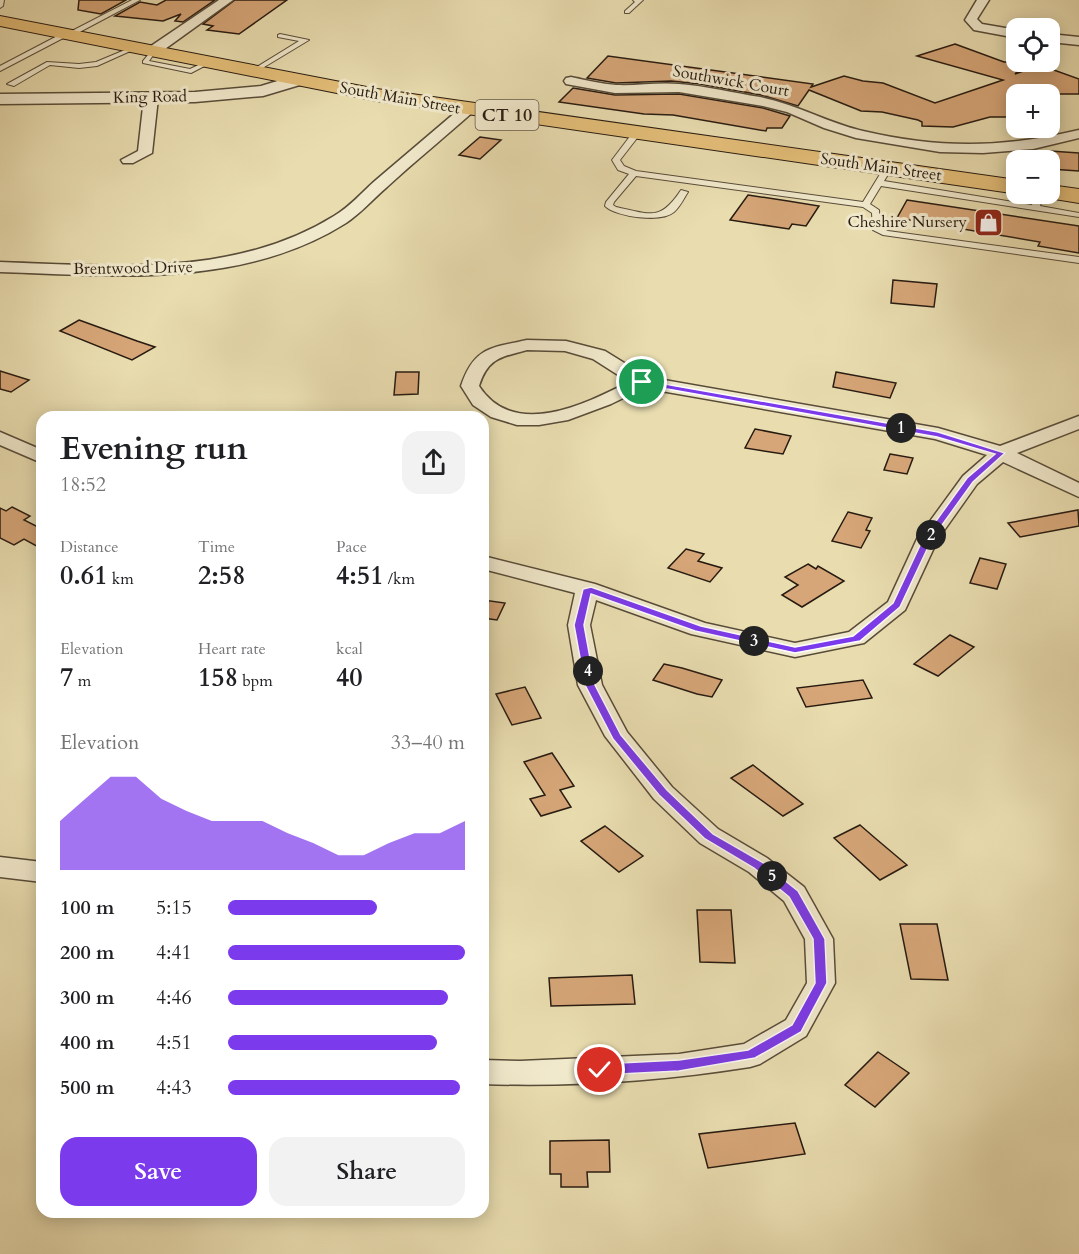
<!DOCTYPE html>
<html lang="en">
<head>
<meta charset="utf-8">
<style>
	body { margin:0; font-family:Cardo,serif; background:#f2f2f2; color:#202124; height:100vh; display:flex; flex-direction:column; font-size:22px; white-space:nowrap }
	* { box-sizing:border-box; margin:0 }
	p { font-size:20px; color:#757577 }
	.icon { flex:none; width:33px; height:33px; fill:none; stroke:currentColor; stroke-width:2; stroke-linecap:round; stroke-linejoin:round }
	.map { position:relative; flex:1; overflow:hidden }
	.panel { position:absolute; left:36px; top:411px; width:453px; height:807px; display:flex; flex-direction:column; background:#fff; border-radius:18px; box-shadow:0 3px 15px #0003 }
	.panel>* { flex:none }
	.buttons { position:absolute; left:1006px; top:18px; display:grid; gap:12px }
	.buttons a { display:grid; place-items:center; width:54px; height:54px; border-radius:12px; background:#fff; box-shadow:0 3px 15px #0003; font-size:30px }
	.pin { position:absolute; display:grid; place-items:center; width:51px; height:51px; color:#fff; margin:-26px; border:3px solid #fff; border-radius:50%; box-shadow:0 2px 6px #0007 }
	.km { position:absolute; width:30px; height:30px; margin:-15px; border-radius:50%; background:#222; color:#fff; font-size:16px; line-height:30px; text-align:center }
	.round { display:grid; place-items:center; flex:none; width:63px; height:63px; border-radius:18px; background:#f2f2f2 }
	.headline { display:flex; align-items:center; justify-content:space-between; height:102px; padding:0 24px }
	h1 { font-size:33px; font-weight:800; line-height:45px }
	.metrics { display:grid; grid-template-columns:repeat(3,1fr); gap:9px; height:102px; padding:6px 24px }
	.metrics div { display:grid; align-content:center }
	.metrics b { font-size:26px; font-weight:800 }
	.metrics small { font-size:16px; font-weight:400 }
	.metrics p { font-size:16px }
	.chart { height:168px; padding:12px 24px }
	.chart p { display:flex; justify-content:space-between }
	.chart svg { width:100%; height:108px; margin-top:6px; fill:#7c3aed; opacity:.7 }
	.primary-button { display:flex; gap:12px; margin-top:auto; padding:12px 24px }
	.primary-button a { flex:1; height:69px; border-radius:18px; background:#7c3aed; color:#fff; font-size:24px; font-weight:800; line-height:69px; text-align:center }
	.primary-button a+a { background:#f2f2f2; color:#202124 }
	ul { padding:0 24px; list-style:none; font-size:20px }
	li { display:grid; grid-template-columns:96px 72px 1fr; align-items:center; height:45px }
	li i { height:15px; border-radius:8px; background:#7c3aed }
	.map>svg:first-child { display:block }
	.building { fill:#d6a678; stroke:#271b11; stroke-width:1.5 }
	.lines { fill:none; stroke-linecap:round; stroke-linejoin:round }
	.service-casing { stroke:#584c39; stroke-width:2 }
	.minor-casing { stroke:#584c39; stroke-width:3 }
	.tertiary-casing { stroke:#584c39; stroke-width:3 }
	.trunk-casing { stroke:#271b11; stroke-width:2 }
	.service { fill:#f1e9cc; fill-rule:evenodd }
	.minor { fill:#f1e9cc; fill-rule:evenodd }
	.tertiary { fill:#f1e9cc; fill-rule:evenodd }
	.trunk { fill:#e4be78; fill-rule:evenodd }
	.route { fill:#7c3aed; stroke:#fff; stroke-width:1.5 }
	.labels { text-anchor:middle; dominant-baseline:central; stroke-width:6; stroke-linejoin:round; paint-order:stroke }
	.far-street-label { font-size:16px; fill:#271b11; stroke:#f1e9cc }
	.far-poi-label { font-size:16px; fill:#271b11; stroke:#f1e9cc; text-anchor:end }
	.shield { fill:#f1e9cc; stroke:#645949; stroke-width:1.5 }
	.shield-label { font-size:18px; font-weight:bold; fill:#271b11 }
</style>
</head>
<body>
<div class="map">
<svg width="1079" height="1254" viewBox="0 0 1079 1254">
	<rect width="100%" height="100%" fill="#e9ddb0"/>
	<filter id="stains"><feTurbulence type="fractalNoise" baseFrequency=".00333" numOctaves="4"/><feColorMatrix values="0 0 0 0 .2 0 0 0 0 .09 0 0 0 0 .02 0 0 0 .5 -.17"/></filter>
	<radialGradient id="worn" r=".72"><stop offset=".6" stop-color="#630" stop-opacity="0"/><stop offset="1" stop-color="#630" stop-opacity=".3"/></radialGradient>
	<g class="building">
		<polygon points="79,0 126,0 101,14 78,10"/>
		<polygon points="166,0 215,0 183,22 175,21 181,14 163,21 115,16 140,2 157,5"/>
		<polygon points="235,0 287,0 239,34 207,30 213,26 203,24"/>
		<polygon points="955,44 1004,62 1026,62 1015,74 1040,65 1079,79 1079,94 1017,94 1017,120 1008,117 990,117 953,127 922,126 922,122 918,120 882,112 861,111 809,90 798,106 761,95 700,84 671,81 616,83 587,78 608,56 813,84 811,87 844,76 863,81 883,83 935,103 1003,80 917,56"/>
		<polygon points="573,88 615,95 679,94 763,108 790,116 782,128 767,128 766,131 673,115 644,114 559,102"/>
		<polygon points="480,137 501,140 480,159 459,155"/>
		<polygon points="1050,151 1079,153 1079,171 1050,169"/>
		<polygon points="748,195 788,201 819,206 806,226 792,224 789,229 730,220"/>
		<polygon points="907,200 1079,226 1079,253 1038,246 1040,242 897,218"/>
		<polygon points="893,280 937,284 934,307 891,303"/>
		<polygon points="79,320 137,341 155,347 132,360 60,331"/>
		<polygon points="0,371 29,380 11,392 0,389"/>
		<polygon points="396,372 419,372 418,394 394,395"/>
		<polygon points="836,372 896,383 890,398 833,387"/>
		<polygon points="755,429 791,436 783,454 745,448"/>
		<polygon points="890,454 913,458 907,474 884,470"/>
		<polygon points="12,507 30,516 24,520 42,529 42,549 24,539 14,545 0,538 0,508 6,511"/>
		<polygon points="1078,510 1079,526 1020,537 1008,523"/>
		<polygon points="848,512 872,518 866,530 870,531 861,548 832,541"/>
		<polygon points="686,549 704,554 698,561 722,568 710,582 668,568"/>
		<polygon points="980,558 1006,564 997,589 970,583"/>
		<polygon points="808,564 816,569 818,566 844,581 802,607 782,595 798,585 785,577"/>
		<polygon points="483,600 505,603 497,620 483,618"/>
		<polygon points="950,635 974,647 938,676 914,664"/>
		<polygon points="664,664 682,668 722,680 712,697 697,694 653,680"/>
		<polygon points="863,680 872,698 806,707 797,688"/>
		<polygon points="525,687 541,718 512,725 496,694"/>
		<polygon points="552,753 574,786 560,790 571,807 541,816 530,799 545,795 524,762"/>
		<polygon points="753,765 803,804 783,816 731,778"/>
		<polygon points="860,825 875,838 907,865 880,880 834,838"/>
		<polygon points="605,826 643,856 619,872 581,841"/>
		<polygon points="697,910 731,910 735,963 700,962"/>
		<polygon points="900,924 937,924 948,980 911,979"/>
		<polygon points="632,975 635,1004 551,1006 549,978"/>
		<polygon points="878,1052 909,1073 875,1107 845,1085"/>
		<polygon points="795,1123 805,1154 708,1168 699,1134"/>
		<polygon points="609,1140 610,1172 587,1172 588,1187 561,1187 561,1174 550,1174 550,1141"/>
	</g>
	<g class="lines">
		<defs>
			<g id="service">
				<polygon points="0,0 4,0 3,6 0,8"/>
				<polygon points="132,0 140,0 72,36 67,36 0,71 0,66 63,33 68,33"/>
				<polygon points="633,0 643,0 629,13 625,13 625,11 635,2"/>
				<polygon points="280,34 309,40 256,72 252,72 252,70 299,41 278,37 278,35"/>
				<polygon points="132,47 137,48 97,66 79,68 50,65 14,86 7,84 47,62 79,64 96,62"/>
				<polygon points="153,49 156,51 149,61 190,69 207,61 212,62 191,73 143,63 143,61"/>
				<path d="M634 131 641 133 620 160 624 166 636 171 863 202 885 166H888L892 168 884 181 1032 205 1036 194H1044L1040 206 1079 213V217L881 186 870 204 879 210 880 227 888 231 1079 257V263L883 235 873 230 872 213 863 207 636 176 614 202 613 205 616 207C650 214 660 222 681 190L688 192C684 198 680 207 674 212 661 223 616 217 605 206L606 202 629 174 618 170 612 160Z"/>
			</g>
			<g id="minor">
				<polygon points="219,0 233,0 158,54 148,54 147,51 148,48"/>
				<polygon points="977,0 989,0 977,19 982,24 1017,30 1017,38 974,30 965,20"/>
				<polygon points="1050,34 1079,37 1079,45 1050,42"/>
				<path d="M571 77C586 80 601 84 616 85 637 86 658 82 679 84 706 86 734 93 760 97 796 104 828 123 863 131 940 149 1003 148 1079 130V138L1033 149 983 153 940 152 856 138 824 128 787 112 763 106 679 92 615 93 566 84 564 81 566 78Z"/>
				<polygon points="151,94 158,98 152,153 133,163 123,163 121,160 138,151 144,98"/>
				<path d="M468 105 473 106 475 109 473 112C445 137 415 161 387 187 373 199 361 213 346 223 243 288 117 276 0 272V262C113 266 234 278 334 216 350 207 362 192 376 180 405 155 434 131 463 106Z"/>
				<path d="M527 340 566 341 605 351 647 377 938 428 1000 446 1079 416V429L1017 453 1079 483V497L1003 462 977 484 938 539 905 610 864 643 795 657 691 634 596 600 590 625 602 685 627 732 672 787 718 829 767 858 804 887 833 939 835 983 806 1036 760 1064 750 1067C662 1081 572 1087 483 1084V1060L520 1061 679 1054 744 1044 786 1020 807 983 805 939 784 901 749 872 700 843 654 799 605 736 578 685 568 625 575 593 483 569V556L595 584 705 623 795 643 849 632 888 602 917 539 963 476 987 455 935 439 644 388 611 404 568 420 539 425H517L491 417 473 405 461 386C474 347 491 348 527 340ZM527 350 565 351 593 359 629 382C585 404 514 440 479 386 488 358 501 357 527 350Z"/>
				<polygon points="0,432 42,450 42,463 0,445"/>
				<polygon points="0,857 42,862 42,882 0,877"/>
			</g>
			<polygon id="tertiary" points="297,75 303,76 305,80 303,84 263,96 195,102 0,104 0,94 195,92 261,86"/>
			<g id="trunk">
				<polygon points="0,16 377,89 1017,180 1018,194 377,101 0,26"/>
				<polygon points="1050,185 1079,189 1079,203 1042,197 1040,194 1050,194"/>
			</g>
		</defs>
		<use href="#service" class="service-casing"/>
		<use href="#minor" class="minor-casing"/>
		<use href="#tertiary" class="tertiary-casing"/>
		<use href="#trunk" class="trunk-casing"/>
		<use href="#service" class="service"/>
		<use href="#minor" class="minor"/>
		<use href="#tertiary" class="tertiary"/>
		<use href="#trunk" class="trunk"/>
	</g>
	<polygon class="route" points="642,380 938,432 1005,453 973,482 932,539 900,607 860,641 795,653 695,631 591,594 584,625 595,685 621,735 667,790 713,834 762,862 798,891 825,939 827,983 801,1032 755,1058 679,1071 600,1075 593,1070 600,1064 679,1060 748,1050 792,1025 815,983 813,939 789,897 754,868 705,839 659,795 613,739 585,685 574,625 583,589 591,587 701,626 795,647 853,636 893,603 923,539 967,478 995,454 937,437 639,384 638,382"/>
	<defs>
		<symbol id="shop-square" viewBox="-11 -11 22 22"><rect x="-9" y="-9" width="18" height="18" rx="4" fill="#8f2418" stroke="#f1e9cc"/><path d="M-5-2.5h2.3a2.7 3.5 0 0 1 5.4 0H5L5.5 6h-11ZM-1.5-2.5h3a1.5 2.3 0 0 0-3 0Z" fill="#fff"/></symbol>
	</defs>
	<g fill-rule="evenodd">
		<use href="#shop-square" x="972" y="206" width="33" height="33"/>
	</g>
	<g class="labels">
		<g class="far-street-label">
			<text transform="translate(731 81) rotate(10)">Southwick Court</text>
			<text transform="translate(150 97) rotate(-1)">King Road</text>
			<text transform="translate(400 98) rotate(10)">South Main Street</text>
			<text transform="translate(881 167) rotate(8)">South Main Street</text>
			<text transform="translate(133 268) rotate(-1)">Brentwood Drive</text>
		</g>
		<g class="far-poi-label">
			<text x="967" y="222">Cheshire Nursery</text>
		</g>
		<rect class="shield" x="475.5" y="100" width="63" height="30" rx="4.5"/>
		<g class="shield-label">
			<text x="507" y="115">CT 10</text>
		</g>
	</g>
	<rect width="100%" height="100%" filter="url(#stains)"/>
	<rect width="100%" height="100%" fill="url(#worn)"/>
</svg>
<div class="buttons">
<a><svg class="icon" aria-label="locate" viewBox="0 0 24 24"><circle cx="12" cy="12" r="6"/><path d="M12 2v4M12 18v4M2 12h4M18 12h4"/></svg></a>
<a>+</a>
<a>−</a>
</div>
<div class="pin" style="left:642px;top:382px;background:#1e9e55"><svg class="icon" aria-label="arrive" viewBox="0 0 24 24"><path d="M6 21V4h12l-3 4 3 4H6"/></svg></div>
<div class="pin" style="left:600px;top:1070px;background:#d93025"><svg class="icon" aria-label="check" viewBox="0 0 24 24"><path d="M5 12l5 5 9-10"/></svg></div>
<b class="km" style="left:901px;top:428px">1</b>
<b class="km" style="left:931px;top:535px">2</b>
<b class="km" style="left:754px;top:641px">3</b>
<b class="km" style="left:588px;top:671px">4</b>
<b class="km" style="left:772px;top:876px">5</b>
<section class="panel">
<div class="headline"><div><h1>Evening run</h1><p>18:52</p></div><a class="round"><svg class="icon" aria-label="share" viewBox="0 0 24 24"><path d="M12 15V3M7 8l5-5 5 5M5 13v7h14v-7"/></svg></a></div>
<div class="metrics">
<div><p>Distance</p><b>0.61<small> km</small></b></div>
<div><p>Time</p><b>2:58</b></div>
<div><p>Pace</p><b>4:51<small> /km</small></b></div>
</div>
<div class="metrics">
<div><p>Elevation</p><b>7<small> m</small></b></div>
<div><p>Heart rate</p><b>158<small> bpm</small></b></div>
<div><p>kcal</p><b>40</b></div>
</div>
<div class="chart"><p><span>Elevation</span>33–40 m</p>
<svg viewBox="0 0 160 44" preserveAspectRatio="none"><path d="M0 44V24L10 15L20 6L30 6L40 15L50 20L60 24L70 24L80 24L90 29L100 33L110 38L120 38L130 33L140 29L150 29L160 24V44z"/></svg>
</div>
<ul>
<li><b>100 m</b>5:15<i style="width:63%"></i></li>
<li><b>200 m</b>4:41<i style="width:100%"></i></li>
<li><b>300 m</b>4:46<i style="width:93%"></i></li>
<li><b>400 m</b>4:51<i style="width:88%"></i></li>
<li><b>500 m</b>4:43<i style="width:98%"></i></li>
</ul>
<div class="primary-button"><a>Save</a><a>Share</a></div>
</section>
</div>
</body>
</html>
